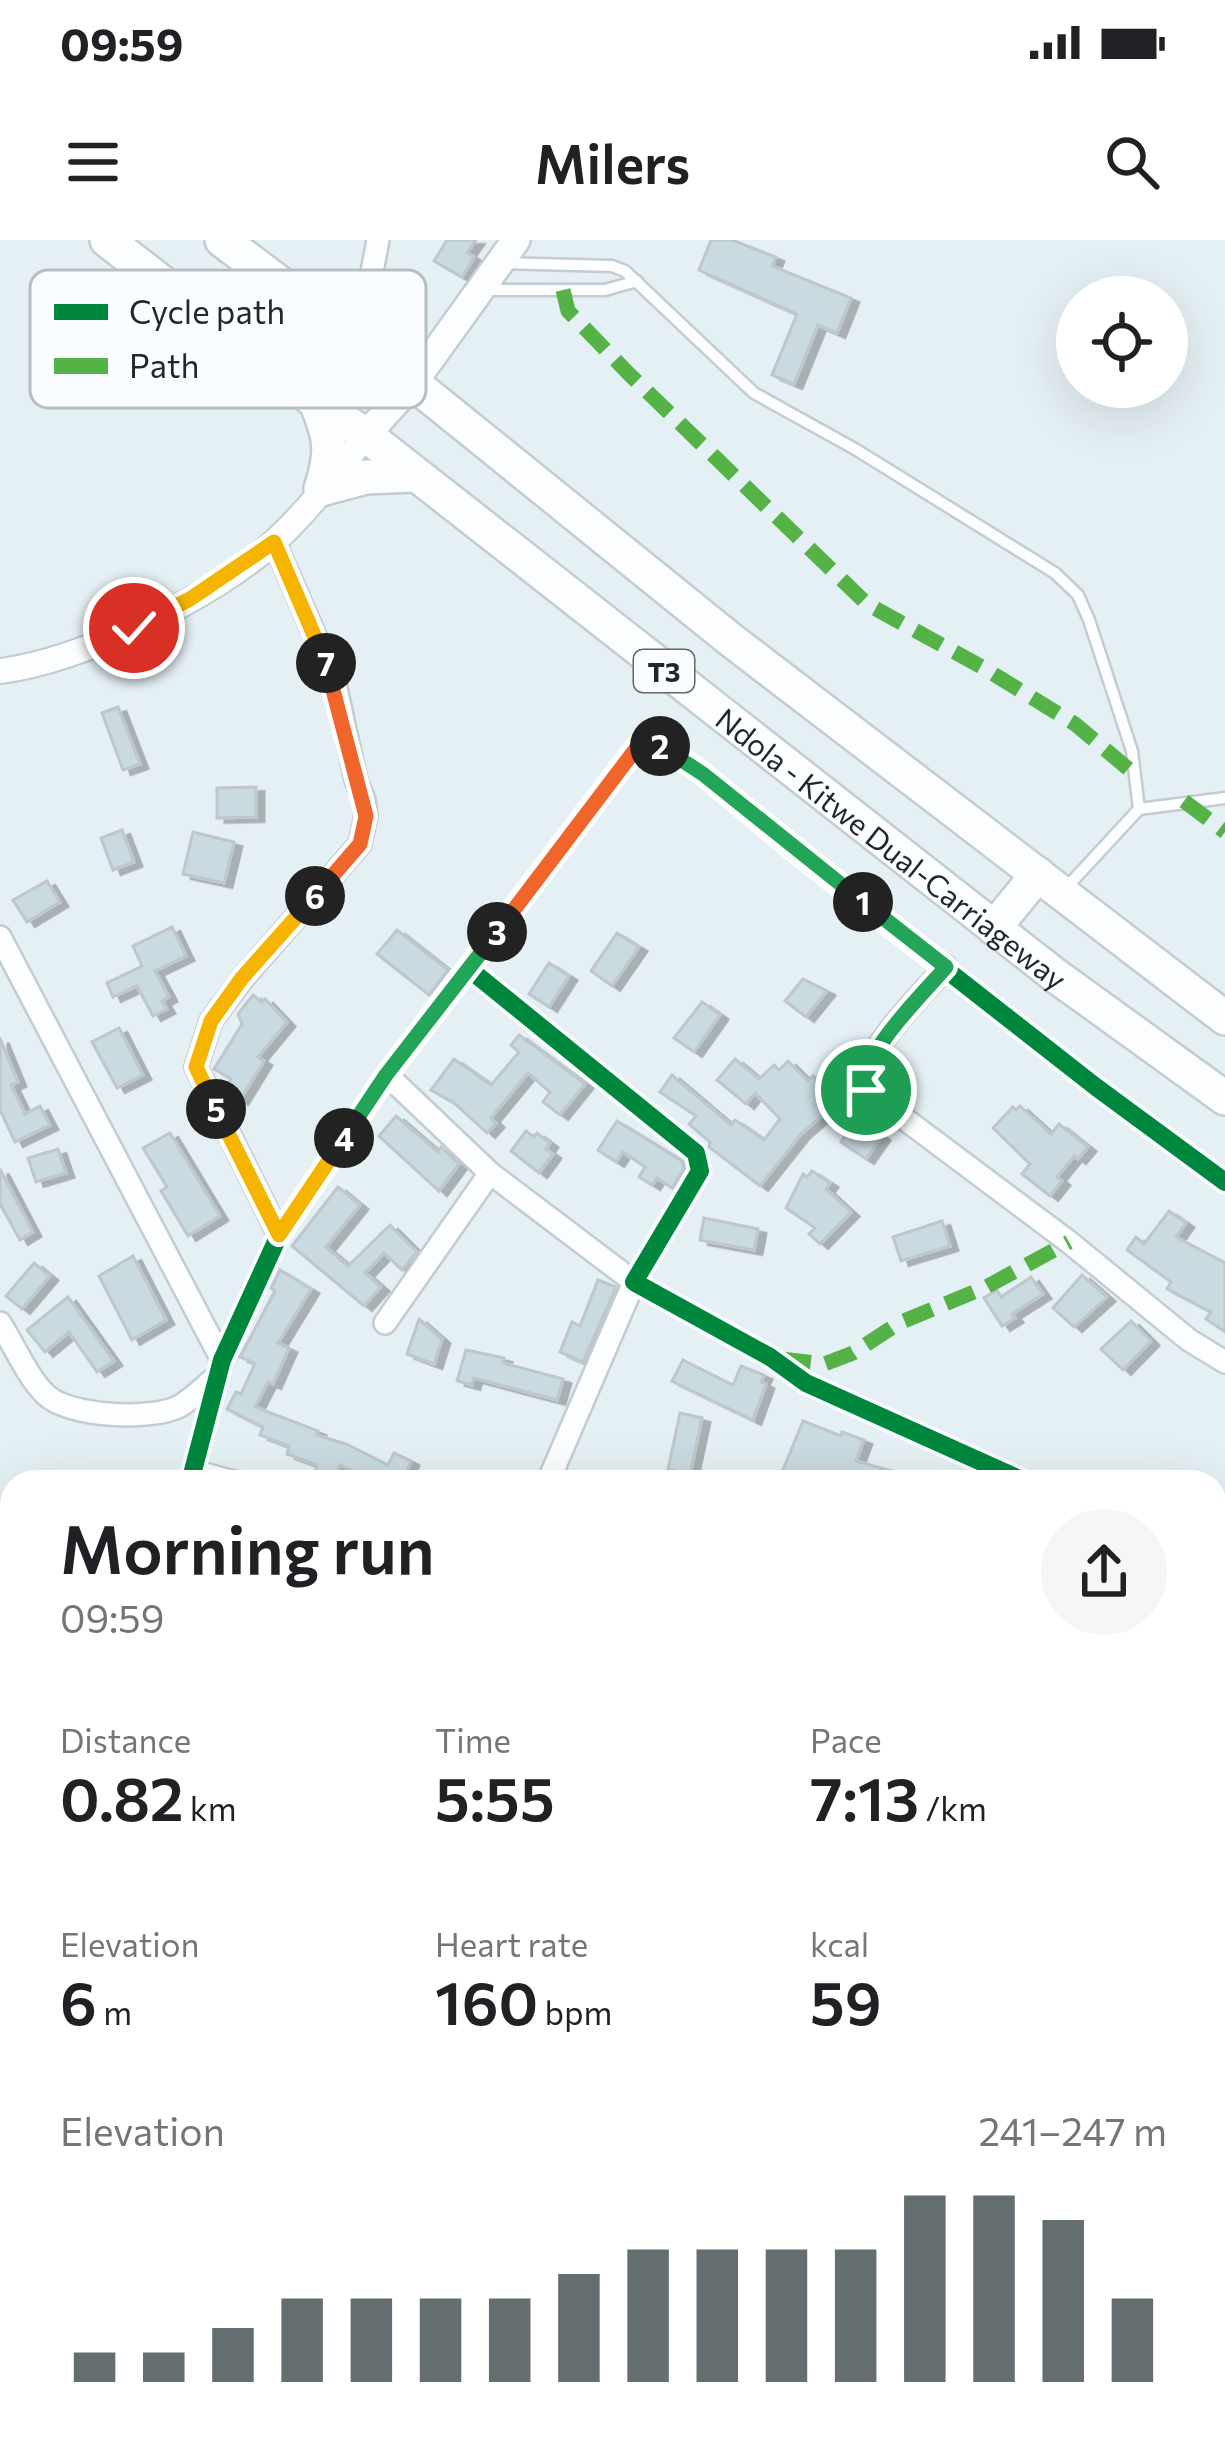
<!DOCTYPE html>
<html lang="en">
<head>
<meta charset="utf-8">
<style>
	body { margin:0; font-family:Commissioner,sans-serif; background:#f6f6f6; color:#202124; height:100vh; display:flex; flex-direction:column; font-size:45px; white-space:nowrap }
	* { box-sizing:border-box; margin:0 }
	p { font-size:39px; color:#757577 }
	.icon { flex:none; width:66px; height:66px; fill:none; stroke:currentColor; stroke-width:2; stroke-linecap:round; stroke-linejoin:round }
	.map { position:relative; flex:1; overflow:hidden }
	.sheet { position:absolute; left:0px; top:1230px; width:1227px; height:972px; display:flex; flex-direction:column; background:#fff; border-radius:36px 36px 0 0; box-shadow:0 12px 48px #0002 }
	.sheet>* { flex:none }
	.fabs { position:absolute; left:1056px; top:36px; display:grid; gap:24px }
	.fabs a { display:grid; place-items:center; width:132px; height:132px; border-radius:50%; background:#fff; box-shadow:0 12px 48px #0002; font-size:60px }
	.pin { position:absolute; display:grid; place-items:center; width:102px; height:102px; color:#fff; margin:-51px; border:6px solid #fff; border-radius:50%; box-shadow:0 3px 12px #0007 }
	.km { position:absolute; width:60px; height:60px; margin:-30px; border-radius:50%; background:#222; color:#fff; font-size:33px; line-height:60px; text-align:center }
	.round { display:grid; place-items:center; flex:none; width:126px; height:126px; border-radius:63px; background:#f6f6f6 }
	.overview { display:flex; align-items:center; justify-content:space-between; height:204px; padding:0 60px }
	h1 { font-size:66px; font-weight:600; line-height:90px }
	.stats { display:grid; grid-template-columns:repeat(3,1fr); gap:18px; height:204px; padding:12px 60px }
	.stats div { display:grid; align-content:center }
	.stats b { font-size:60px; font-weight:600 }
	.stats small { font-size:33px; font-weight:400 }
	.stats p { font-size:33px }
	.chart { height:336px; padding:24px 60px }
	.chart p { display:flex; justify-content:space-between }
	.chart svg { width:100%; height:216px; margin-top:12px; stroke:#646d70; stroke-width:6 }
	.status { display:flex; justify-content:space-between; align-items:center; height:84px; padding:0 60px; background:#fff; direction:ltr }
	.status svg { height:33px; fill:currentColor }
	header { display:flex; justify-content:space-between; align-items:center; height:156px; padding:0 60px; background:#fff; font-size:54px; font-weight:600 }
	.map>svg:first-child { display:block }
	.building { fill:#c9dae1; stroke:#bec7cb; stroke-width:3; filter:url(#shadow) }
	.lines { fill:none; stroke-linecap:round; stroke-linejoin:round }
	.service-casing { stroke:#c3ccd0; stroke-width:15 }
	.minor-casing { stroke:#c3ccd0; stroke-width:26 }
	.tertiary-casing { stroke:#c3ccd0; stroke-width:28 }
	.secondary-casing { stroke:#c3ccd0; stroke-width:32 }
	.trunk-casing { stroke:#c3ccd0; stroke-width:38 }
	.service { stroke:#fbfdfe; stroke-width:10 }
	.minor { stroke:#fbfdfe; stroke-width:21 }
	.tertiary { stroke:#fbfdfe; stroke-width:24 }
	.secondary { stroke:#fbfdfe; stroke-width:27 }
	.trunk { stroke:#fbfdfe; stroke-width:33 }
	.quiet { stroke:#55b246; stroke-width:15; stroke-dasharray:30 15; stroke-linecap:butt }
	.cycleway-casing { stroke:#f9fdff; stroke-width:26 }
	.cycleway { stroke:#00873e; stroke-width:18 }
	.split-1-casing { stroke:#fff; stroke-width:24 }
	.split-2-casing { stroke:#fff; stroke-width:24 }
	.split-3-casing { stroke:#fff; stroke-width:24 }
	.split-4-casing { stroke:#fff; stroke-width:24 }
	.split-5-casing { stroke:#fff; stroke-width:24 }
	.split-6-casing { stroke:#fff; stroke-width:24 }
	.split-7-casing { stroke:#fff; stroke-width:24 }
	.split-8-casing { stroke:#fff; stroke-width:24 }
	.split-1 { stroke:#22a559; stroke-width:15 }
	.split-2 { stroke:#22a559; stroke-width:15 }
	.split-3 { stroke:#f0652b; stroke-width:15 }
	.split-4 { stroke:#22a559; stroke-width:15 }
	.split-5 { stroke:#f5b400; stroke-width:15 }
	.split-6 { stroke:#f5b400; stroke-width:15 }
	.split-7 { stroke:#f0652b; stroke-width:15 }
	.split-8 { stroke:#f5b400; stroke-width:15 }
	.labels { text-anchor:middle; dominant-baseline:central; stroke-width:9; stroke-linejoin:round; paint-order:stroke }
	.shield { fill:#f9fdff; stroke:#606769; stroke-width:3 }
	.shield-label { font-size:27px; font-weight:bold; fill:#1f2729 }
	.street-label { font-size:30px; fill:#1f2729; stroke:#f9fdff }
	.key { fill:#f9fdff; stroke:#b8bdbf; stroke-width:3 }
	.key-label { font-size:33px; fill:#1f2729 }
</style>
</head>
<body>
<div class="status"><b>09:59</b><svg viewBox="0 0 49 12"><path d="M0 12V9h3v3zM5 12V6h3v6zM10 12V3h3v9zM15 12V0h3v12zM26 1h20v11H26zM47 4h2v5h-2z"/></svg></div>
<header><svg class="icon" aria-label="menu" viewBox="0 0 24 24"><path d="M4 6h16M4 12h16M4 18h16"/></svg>Milers<svg class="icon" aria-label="search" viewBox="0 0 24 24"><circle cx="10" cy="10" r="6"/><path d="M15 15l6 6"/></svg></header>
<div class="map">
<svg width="1225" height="2202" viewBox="0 0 1225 2202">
	<defs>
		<filter id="shadow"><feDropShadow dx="8" dy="4.5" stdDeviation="0" flood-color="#0004"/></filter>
	</defs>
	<rect width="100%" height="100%" fill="#e5f0f5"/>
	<g class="building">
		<polygon points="447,0 476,0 467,13 474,17 462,37 434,21"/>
		<polygon points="711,0 732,0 776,17 772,26 851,58 837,93 818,85 794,144 772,135 797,74 699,30"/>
		<polygon points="118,467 140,524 123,530 102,473"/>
		<polygon points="256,547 256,577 217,578 217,548"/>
		<polygon points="122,590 134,622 113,630 101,598"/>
		<polygon points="193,592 234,602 224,643 183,634"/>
		<polygon points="47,641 60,662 27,682 13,660"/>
		<polygon points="172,687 186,716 155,731 169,757 162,761 167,769 153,776 137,746 113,757 107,743 142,726 133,706"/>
		<polygon points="397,690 448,730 429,755 377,714"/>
		<polygon points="617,693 639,707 612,746 591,731"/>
		<polygon points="549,723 569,736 549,767 529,754"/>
		<polygon points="803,739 827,751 806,777 785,761"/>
		<polygon points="253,755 262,762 265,759 287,782 258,817 264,821 240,860 224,850 231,839 214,829 242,784 238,774"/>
		<polygon points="702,762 720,775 694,812 674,798"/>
		<polygon points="119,788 143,835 117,848 92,802"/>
		<polygon points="519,795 585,844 560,875 543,862 550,852 528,833 491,878 496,883 487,893 454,863 431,850 454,819 491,845 519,812 511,805"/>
		<polygon points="0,798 18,842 11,845 25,874 40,866 50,885 15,902 0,870"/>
		<polygon points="735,819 759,839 774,825 779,830 788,821 808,841 813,836 831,855 825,862 831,868 801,894 760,946 709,907 710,902 689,884 696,876 660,852 672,835 731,885 735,880 764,900 780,879 755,853 746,864 717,840"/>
		<polygon points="1020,866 1051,894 1059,884 1088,907 1078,919 1074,916 1057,937 1062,941 1050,956 1022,934 1030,924 993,888 1013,867 1016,870"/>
		<polygon points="396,876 438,912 441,907 459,924 439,951 379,896"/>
		<polygon points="856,879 882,896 866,919 841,902"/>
		<polygon points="617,881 682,921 684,928 672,948 657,938 652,945 639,937 645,927 623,912 616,922 598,910"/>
		<polygon points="526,891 534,897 537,893 550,903 546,909 553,914 539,933 511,911"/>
		<polygon points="170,893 220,976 188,996 161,951 167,947 143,908"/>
		<polygon points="58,909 66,933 36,942 28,918"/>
		<polygon points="0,929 33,992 20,1000 0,964"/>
		<polygon points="812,931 830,943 826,949 851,972 820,1004 809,994 815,988 786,968 803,934 807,937"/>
		<polygon points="338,947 360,965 326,1007 348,1026 390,985 417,1012 402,1030 384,1013 365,1033 381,1047 364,1066 292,1006"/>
		<polygon points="1169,971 1186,983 1176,997 1225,1023 1225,1092 1206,1079 1211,1072 1167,1049 1171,1042 1127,1010 1136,997 1144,1004"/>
		<polygon points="704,978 758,989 754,1010 700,1000"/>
		<polygon points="942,981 950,1006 901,1021 893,997"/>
		<polygon points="133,1016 166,1080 132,1100 99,1036"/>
		<polygon points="34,1023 50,1036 22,1069 6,1056"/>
		<polygon points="280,1030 311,1049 278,1103 289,1108 273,1144 268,1142 255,1167 318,1191 316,1195 346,1204 388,1225 394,1213 411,1221 402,1242 377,1242 340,1225 335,1239 315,1233 317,1225 287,1214 289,1206 260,1195 263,1187 227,1169 236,1152 241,1154 255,1123 240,1117 275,1051 271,1048"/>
		<polygon points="1082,1035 1107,1057 1074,1087 1053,1068"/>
		<polygon points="1031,1037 1043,1054 1012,1074 1015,1078 1002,1086 984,1058 997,1050 1001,1057"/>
		<polygon points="598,1040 616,1047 583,1122 560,1112 572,1082 580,1086"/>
		<polygon points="68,1057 114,1121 97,1132 69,1092 45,1112 27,1090"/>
		<polygon points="419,1079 442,1099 434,1124 407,1114"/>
		<polygon points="1131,1081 1151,1101 1123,1130 1101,1109"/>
		<polygon points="466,1110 504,1118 503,1123 563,1139 557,1160 474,1138 472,1145 457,1141"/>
		<polygon points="683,1120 733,1145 741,1126 764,1135 761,1142 766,1144 753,1180 672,1141"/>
		<polygon points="680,1173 702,1178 690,1234 668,1229"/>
		<polygon points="803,1181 841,1196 842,1192 864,1200 856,1221 917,1238 916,1242 778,1242"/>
	</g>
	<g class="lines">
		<defs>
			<g id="service">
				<polyline points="502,23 612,26 625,31 754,153 855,209 1055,333 1078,355 1089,380 1132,511 1139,569"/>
				<polyline points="486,50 605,50 637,41"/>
				<polyline points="1066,648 1139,569 1225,558"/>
			</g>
			<g id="minor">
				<polyline points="358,105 378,0"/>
				<polyline points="274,302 334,439 356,540 364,560 366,576 360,604 243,738 211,781 196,827 279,995"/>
				<polyline points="0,697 222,1120"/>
				<path d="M946 727C925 751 854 819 866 850L1069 1002 1189 1100 1225 1122"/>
				<polyline points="468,728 696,913 700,931 634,1042 770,1117 806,1143 1026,1242"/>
				<polyline points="387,835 490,933 634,1042 548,1242"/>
				<path d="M0 1083C14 1105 27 1136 45 1154 67 1177 153 1181 180 1166 193 1158 205 1146 216 1137"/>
				<polyline points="385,1083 490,933"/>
				<polyline points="193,1231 234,1242"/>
				<polyline points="190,1242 222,1120 279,995 387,835 638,505 645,502 670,510 703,534 796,612 1096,847 1225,942"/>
				<polyline points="1215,1324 1225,1328"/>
				<polyline points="1215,1514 1225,1518"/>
				<polyline points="0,1591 12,1606"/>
				<polyline points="1215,1687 1225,1690"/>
				<polyline points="1,1782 12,1753"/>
				<polyline points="1215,1858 1225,1862"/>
				<polyline points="0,1945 12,1949"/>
				<polyline points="1215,2032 1225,2036"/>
				<polyline points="0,2112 12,2116"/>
				<polyline points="1215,2120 1225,2093"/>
				<polyline points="637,2190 672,2202"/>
				<polyline points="1143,2190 1178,2202"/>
				<polyline points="208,2202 213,2190"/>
				<polyline points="618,2202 622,2190"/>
				<polyline points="817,2202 822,2190"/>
				<polyline points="992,2202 996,2190"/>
			</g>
			<path id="tertiary" d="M0 431C82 421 214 357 275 301 308 271 338 231 366 195"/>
			<polyline id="secondary" points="366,195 413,143 516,0"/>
			<g id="trunk">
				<path id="s1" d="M107 0 316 162 366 195 1056 736 1225 858"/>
				<polyline points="222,0 413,143 731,400 1225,778"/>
				<path d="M316 162C331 199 333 211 321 249"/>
				<polyline points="321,249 366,237 413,235"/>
				<polyline points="994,688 1038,634"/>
			</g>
		</defs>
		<use href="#service" class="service-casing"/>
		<use href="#minor" class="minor-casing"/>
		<use href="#tertiary" class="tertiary-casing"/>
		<use href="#secondary" class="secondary-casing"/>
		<use href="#trunk" class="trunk-casing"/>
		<use href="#service" class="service"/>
		<use href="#minor" class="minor"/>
		<use href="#tertiary" class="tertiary"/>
		<use href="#secondary" class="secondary"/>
		<use href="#trunk" class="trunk"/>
		<g class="quiet">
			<polyline points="563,50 568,71 630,135 867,364 982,427 1075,484 1138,537"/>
			<polyline points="1184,561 1225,592"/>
			<polyline points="781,1119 824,1124 853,1113 899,1083 986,1047 1069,1002"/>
		</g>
		<defs>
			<g id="cycleway">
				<polyline points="468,728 696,913 700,931 634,1042 770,1117 806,1143 1026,1242"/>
				<polyline points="190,1242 222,1120 279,995 387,835 638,505 645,502 670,510 703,534 796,612 1096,847 1225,942"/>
			</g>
		</defs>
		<use href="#cycleway" class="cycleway-casing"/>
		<use href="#cycleway" class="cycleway"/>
	</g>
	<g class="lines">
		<defs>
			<path id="split-1" d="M863 662 946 727C925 752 855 819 866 850"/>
			<polyline id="split-2" points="660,506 703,534 863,662"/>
			<polyline id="split-3" points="497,692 638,506 645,502 660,506"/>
			<polyline id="split-4" points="344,898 386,835 497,692"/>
			<polyline id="split-5" points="216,869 279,995 344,898"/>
			<polyline id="split-6" points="216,869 196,827 211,781 242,738 315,656"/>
			<polyline id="split-7" points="315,656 360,604 366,576 326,423"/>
			<polyline id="split-8" points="134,388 190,359 274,302 326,423"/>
		</defs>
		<use href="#split-1" class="split-1-casing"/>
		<use href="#split-2" class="split-2-casing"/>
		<use href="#split-3" class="split-3-casing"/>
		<use href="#split-4" class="split-4-casing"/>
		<use href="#split-5" class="split-5-casing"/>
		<use href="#split-6" class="split-6-casing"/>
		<use href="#split-7" class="split-7-casing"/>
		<use href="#split-8" class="split-8-casing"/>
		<use href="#split-1" class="split-1"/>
		<use href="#split-2" class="split-2"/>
		<use href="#split-3" class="split-3"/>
		<use href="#split-4" class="split-4"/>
		<use href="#split-5" class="split-5"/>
		<use href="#split-6" class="split-6"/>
		<use href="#split-7" class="split-7"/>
		<use href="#split-8" class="split-8"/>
	</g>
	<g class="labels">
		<rect class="shield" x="634" y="410" width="60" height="42" rx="9"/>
		<g class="shield-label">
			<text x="664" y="431">T3</text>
		</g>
		<g class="street-label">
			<text stroke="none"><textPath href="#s1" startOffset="993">Ndola - Kitwe Dual-Carriageway</textPath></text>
		</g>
	</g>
	<rect x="30" y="30" width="396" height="138" rx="18" class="key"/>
	<rect x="54" y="64" width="54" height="16" fill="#00873e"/>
	<rect x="54" y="118" width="54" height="16" fill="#55b246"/>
	<g class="key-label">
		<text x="129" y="84">Cycle path</text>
		<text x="129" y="138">Path</text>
	</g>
</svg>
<div class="fabs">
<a><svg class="icon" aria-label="locate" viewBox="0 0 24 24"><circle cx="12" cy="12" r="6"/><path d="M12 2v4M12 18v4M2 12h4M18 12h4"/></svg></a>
</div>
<div class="pin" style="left:866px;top:850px;background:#1e9e55"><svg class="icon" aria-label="arrive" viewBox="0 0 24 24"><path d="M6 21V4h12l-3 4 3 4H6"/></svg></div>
<div class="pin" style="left:134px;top:388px;background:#d93025"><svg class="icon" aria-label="check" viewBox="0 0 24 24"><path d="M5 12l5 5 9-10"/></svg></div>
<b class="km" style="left:863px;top:662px">1</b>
<b class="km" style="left:660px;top:506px">2</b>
<b class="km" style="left:497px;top:692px">3</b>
<b class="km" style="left:344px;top:898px">4</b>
<b class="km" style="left:216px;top:869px">5</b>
<b class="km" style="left:315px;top:656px">6</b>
<b class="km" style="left:326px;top:423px">7</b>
<section class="sheet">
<div class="overview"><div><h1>Morning run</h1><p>09:59</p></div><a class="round"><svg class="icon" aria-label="share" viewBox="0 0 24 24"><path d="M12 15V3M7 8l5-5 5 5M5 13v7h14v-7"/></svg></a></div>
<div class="stats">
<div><p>Distance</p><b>0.82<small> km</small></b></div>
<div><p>Time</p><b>5:55</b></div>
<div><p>Pace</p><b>7:13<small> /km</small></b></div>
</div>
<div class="stats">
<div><p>Elevation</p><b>6<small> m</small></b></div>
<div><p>Heart rate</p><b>160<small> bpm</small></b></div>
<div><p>kcal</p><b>59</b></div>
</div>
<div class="chart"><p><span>Elevation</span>241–247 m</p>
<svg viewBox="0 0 160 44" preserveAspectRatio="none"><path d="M5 44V38M15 44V38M25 44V33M35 44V27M45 44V27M55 44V27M65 44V27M75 44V22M85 44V17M95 44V17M105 44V17M115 44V17M125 44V6M135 44V6M145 44V11M155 44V27"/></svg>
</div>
</section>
</div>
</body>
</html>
